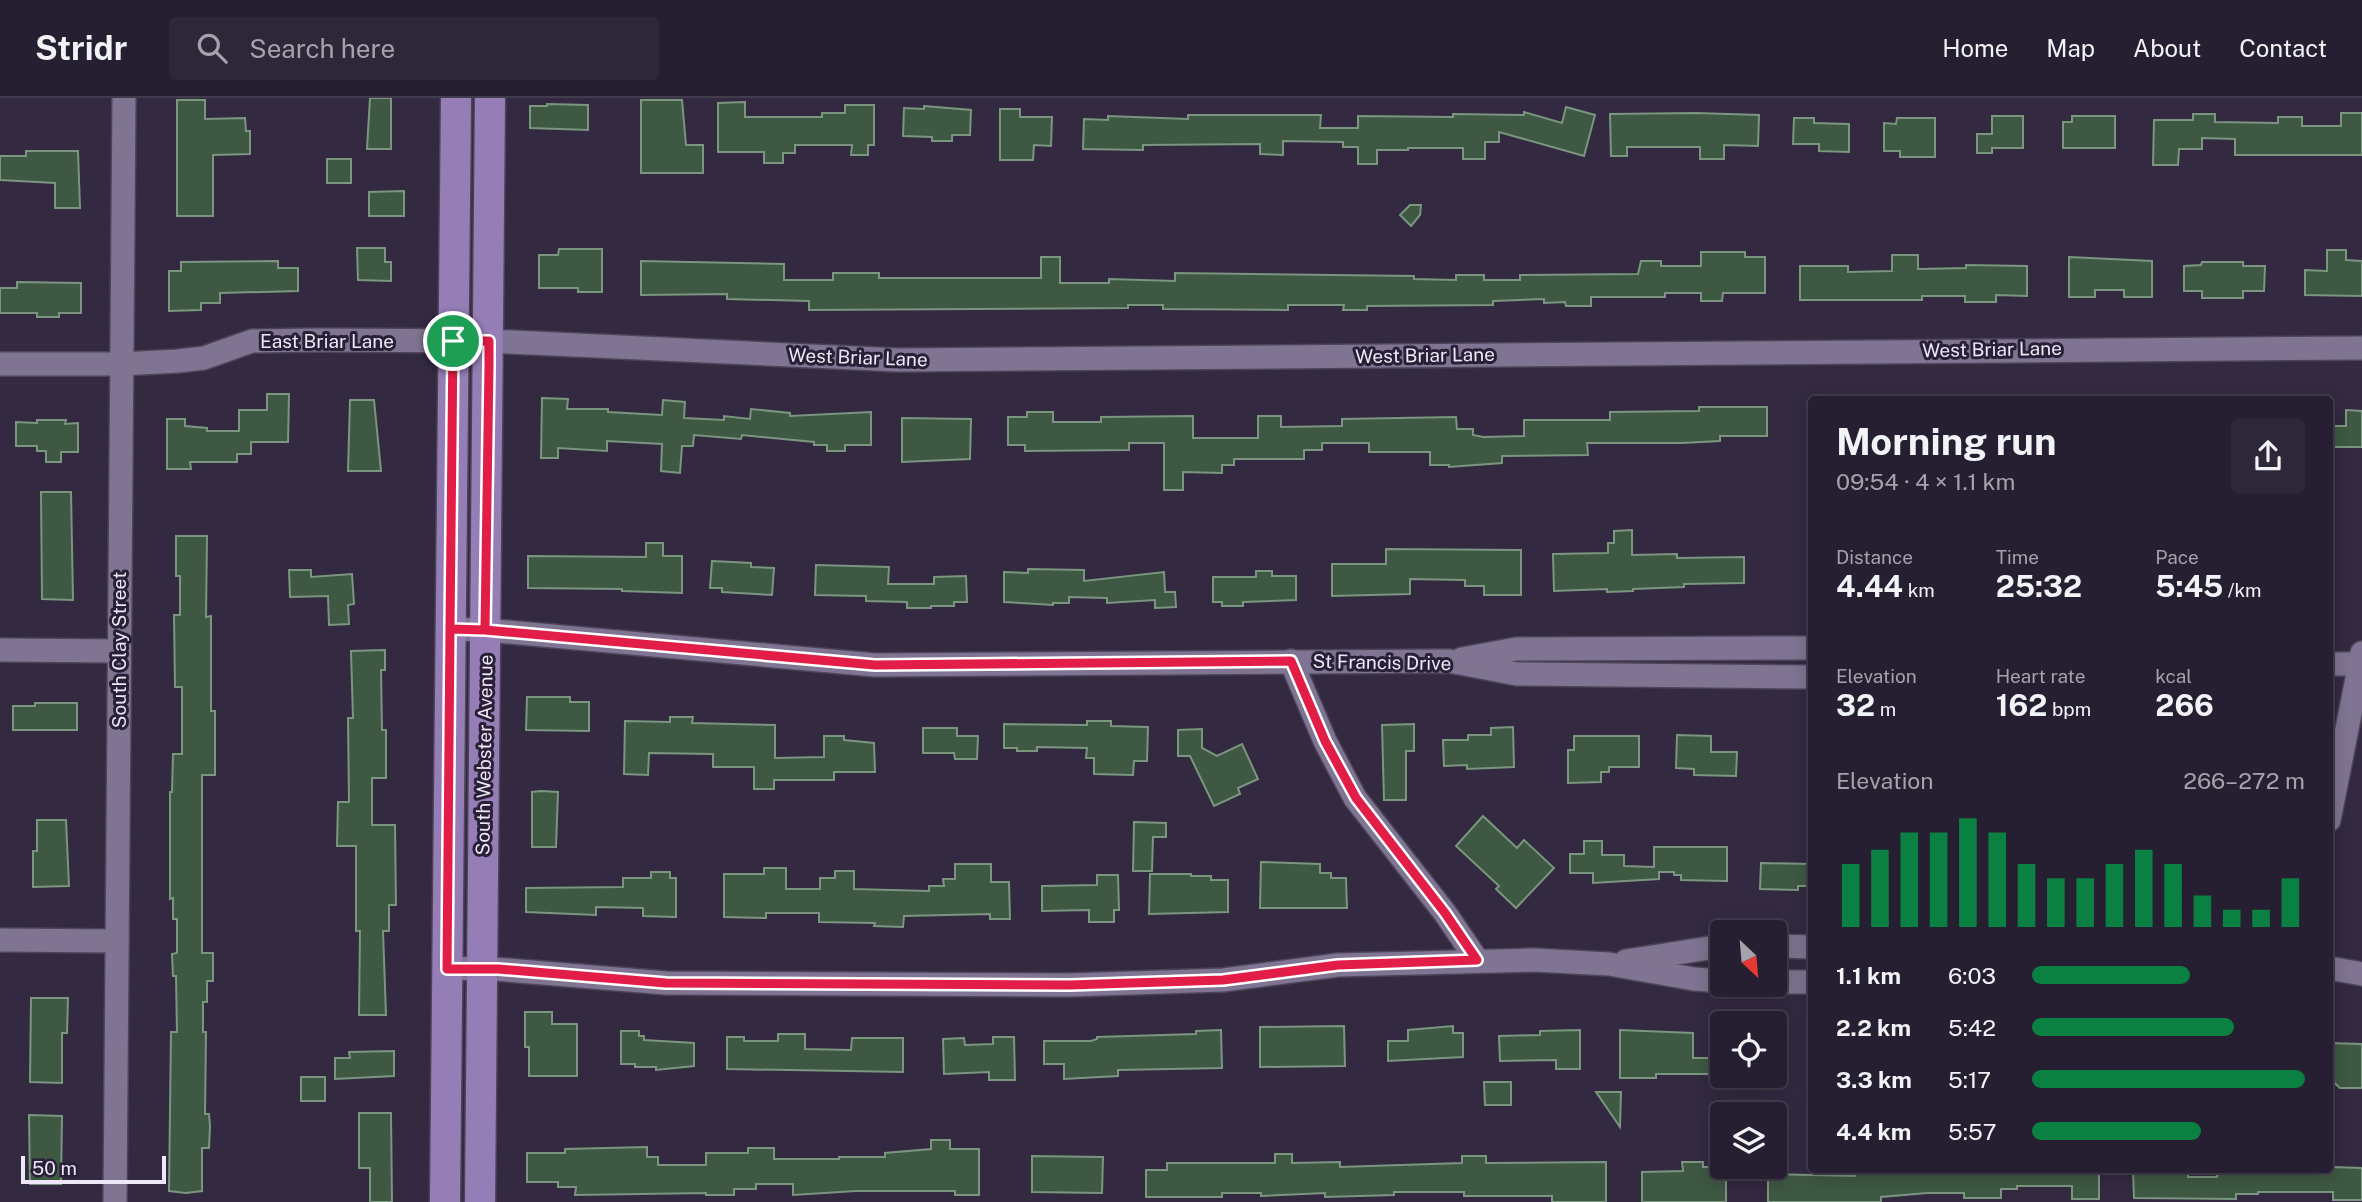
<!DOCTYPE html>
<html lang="en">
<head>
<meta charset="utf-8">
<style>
	body { margin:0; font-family:"Public Sans",sans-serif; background:#2e2739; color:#f1f3f6; height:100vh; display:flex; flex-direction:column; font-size:26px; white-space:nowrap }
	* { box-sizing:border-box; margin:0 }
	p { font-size:23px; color:#a4a2ab }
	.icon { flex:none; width:38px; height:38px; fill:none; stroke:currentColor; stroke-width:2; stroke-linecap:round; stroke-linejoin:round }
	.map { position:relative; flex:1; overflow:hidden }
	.sheet { position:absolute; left:1808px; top:298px; width:525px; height:777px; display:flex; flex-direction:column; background:#261f31; border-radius:7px; box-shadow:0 4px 18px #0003,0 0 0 2px #423d4d }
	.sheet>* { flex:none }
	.needle { width:46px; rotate:154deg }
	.controls { position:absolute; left:1710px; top:822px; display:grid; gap:14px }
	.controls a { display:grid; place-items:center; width:77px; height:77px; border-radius:7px; background:#261f31; box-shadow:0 4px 18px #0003,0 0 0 2px #423d4d; font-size:35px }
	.scale { position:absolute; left:21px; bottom:18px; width:145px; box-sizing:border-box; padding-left:7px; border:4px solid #ede7f7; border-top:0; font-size:19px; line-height:24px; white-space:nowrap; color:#ede7f7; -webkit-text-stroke:5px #291f37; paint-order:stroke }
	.pin { position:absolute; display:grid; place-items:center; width:60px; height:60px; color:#fff; margin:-30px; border:4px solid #fff; border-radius:50%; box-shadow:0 2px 7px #0007 }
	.round { display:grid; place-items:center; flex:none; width:74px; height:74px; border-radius:7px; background:#2e2739 }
	.headline { display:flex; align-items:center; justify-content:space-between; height:119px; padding:0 28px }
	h1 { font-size:38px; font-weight:700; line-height:52px }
	.figures { display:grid; grid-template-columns:repeat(3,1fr); gap:10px; height:119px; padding:7px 28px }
	.figures div { display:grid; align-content:center }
	.figures b { font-size:30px; font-weight:700 }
	.figures small { font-size:19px; font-weight:400 }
	.figures p { font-size:19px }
	.chart { height:196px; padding:14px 28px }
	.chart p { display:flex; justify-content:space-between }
	.chart svg { width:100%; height:126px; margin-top:7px; stroke:#0b8043; stroke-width:6 }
	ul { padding:0 28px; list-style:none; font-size:23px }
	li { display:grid; grid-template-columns:112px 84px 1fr; align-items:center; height:52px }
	li i { height:18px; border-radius:9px; background:#0b8043 }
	header { display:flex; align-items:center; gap:42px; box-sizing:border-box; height:98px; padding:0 35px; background:#261f31; border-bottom:2px solid #423d4d }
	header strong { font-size:33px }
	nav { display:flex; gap:38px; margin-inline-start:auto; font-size:24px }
	.search { width:490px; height:63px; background:#2e2739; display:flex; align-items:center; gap:18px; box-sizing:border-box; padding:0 24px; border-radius:7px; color:#a4a2ab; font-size:26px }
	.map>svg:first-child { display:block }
	.building { fill:#3e5843; stroke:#7b967f; stroke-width:2 }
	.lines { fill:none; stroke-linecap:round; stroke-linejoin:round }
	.minor-casing { stroke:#4d4459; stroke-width:26 }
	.major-casing { stroke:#4d4459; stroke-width:33 }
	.minor { stroke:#7f7491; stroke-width:23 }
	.major { stroke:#957eb6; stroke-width:30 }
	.route-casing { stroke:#fff; stroke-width:14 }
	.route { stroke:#e11d48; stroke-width:9 }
	.labels { text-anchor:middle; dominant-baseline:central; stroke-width:6; stroke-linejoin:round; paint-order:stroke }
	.street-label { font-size:19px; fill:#ede7f7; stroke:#291f37 }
</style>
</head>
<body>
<header>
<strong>Stridr</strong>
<div class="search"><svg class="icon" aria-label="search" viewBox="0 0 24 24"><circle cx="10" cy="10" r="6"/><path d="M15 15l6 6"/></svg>Search here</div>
<nav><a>Home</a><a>Map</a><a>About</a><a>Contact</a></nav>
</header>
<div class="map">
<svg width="2362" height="1104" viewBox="0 0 2362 1104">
	<rect width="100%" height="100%" fill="#332941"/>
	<g class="building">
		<polygon points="370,0 391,0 391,51 367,51"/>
		<polygon points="177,2 205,2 205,21 245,20 246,33 250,33 250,56 213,57 213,118 177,118"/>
		<polygon points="641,2 682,2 686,47 703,47 703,75 641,75"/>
		<polygon points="745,4 745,19 822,19 822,15 845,15 845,7 874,7 874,47 868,47 868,57 851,57 852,47 795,47 795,55 783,55 783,65 764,65 764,54 718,54 718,5"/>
		<polygon points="547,6 588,7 588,32 530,30 530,8 547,8"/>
		<polygon points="924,8 971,12 970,37 952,37 952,43 932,43 932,39 903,38 904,10 924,11"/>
		<polygon points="1566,9 1595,17 1584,58 1499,34 1499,44 1485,44 1485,61 1463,61 1463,50 1408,50 1408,52 1377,52 1377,66 1358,66 1358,49 1343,49 1343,44 1283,43 1283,57 1260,56 1260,46 1143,47 1143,52 1083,51 1084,21 1108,22 1108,18 1188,21 1188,17 1321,17 1320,30 1358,30 1358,18 1453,19 1453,16 1524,17 1524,14 1562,25"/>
		<polygon points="1000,11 1020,11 1020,19 1052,19 1051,48 1034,47 1033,62 1000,62"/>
		<polygon points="1696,15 1759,17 1758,48 1724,47 1724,61 1700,61 1700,49 1627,49 1627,58 1611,58 1610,16"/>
		<polygon points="2341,15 2362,15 2362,57 2235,57 2235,41 2202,40 2202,51 2179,51 2178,67 2153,67 2154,22 2193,22 2193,16 2215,16 2215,24 2278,25 2278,19 2302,19 2302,28 2341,28"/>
		<polygon points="1992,18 2023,18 2023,50 1992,50 1992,55 1977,55 1977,36 1992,36"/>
		<polygon points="2072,18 2115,18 2115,50 2063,50 2063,24 2072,24"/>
		<polygon points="1794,20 1814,20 1814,25 1849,26 1849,54 1819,53 1819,46 1793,46"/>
		<polygon points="1897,20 1935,20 1935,59 1900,59 1900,53 1884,53 1884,25 1896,26"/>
		<polygon points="26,53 78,53 80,110 55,110 55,85 0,82 0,58 26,58"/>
		<rect x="327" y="61" width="24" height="24"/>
		<polygon points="404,93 404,118 369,118 369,94"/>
		<polygon points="1410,107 1421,107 1420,117 1411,128 1400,117"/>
		<polygon points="357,150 385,150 385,164 391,164 391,183 358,182"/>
		<polygon points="559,151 602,151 602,194 578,194 578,190 539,190 539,157 558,157"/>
		<polygon points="2327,152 2346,152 2346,162 2362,163 2362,198 2305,197 2305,172 2327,173"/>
		<polygon points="1701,154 1745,154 1745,159 1765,159 1765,195 1723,195 1722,203 1701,203 1701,195 1665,195 1665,199 1591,199 1591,208 1566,208 1565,204 1544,205 1544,201 1493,203 1493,207 1367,208 1367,212 1343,212 1344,207 1288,207 1288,212 1163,211 1163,207 1128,207 1128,210 809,212 809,203 727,201 727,196 641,197 641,163 784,166 784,182 833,182 833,175 879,175 879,180 1041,180 1041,159 1060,159 1060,185 1109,185 1109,181 1175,183 1175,175 1414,178 1414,181 1456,182 1456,177 1484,177 1484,182 1520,182 1520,177 1638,176 1641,163 1661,163 1661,168 1701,168"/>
		<polygon points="1892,157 1918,157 1918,171 1966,170 1966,167 2027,168 2027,198 1996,197 1996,204 1965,204 1965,198 1922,198 1922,202 1800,202 1800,168 1848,168 1848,174 1892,173"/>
		<polygon points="2069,159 2152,163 2152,199 2124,199 2124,192 2095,192 2095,199 2069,199"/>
		<polygon points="278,163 278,170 298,170 298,193 220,195 220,205 201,205 201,212 169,213 169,173 181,173 181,164"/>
		<polygon points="2202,164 2243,164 2243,168 2265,168 2264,193 2243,193 2243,200 2202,200 2202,193 2184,193 2184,168 2201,167"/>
		<polygon points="17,184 81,185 81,215 59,215 59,219 37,219 37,215 0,215 0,190 17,190"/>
		<polygon points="267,296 289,296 288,344 251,344 251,356 237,356 237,364 190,364 191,371 167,371 167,321 185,321 185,328 207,330 207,333 239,333 239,312 267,312"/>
		<polygon points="542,300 568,301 567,311 608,311 608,314 662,317 663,302 685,304 684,320 724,322 724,318 750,321 751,311 790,315 790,318 871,314 871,347 845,347 845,353 827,353 827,347 814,347 814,344 742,337 741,341 694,337 693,348 682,348 680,375 661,373 662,346 607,343 607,353 558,350 558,360 541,360"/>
		<polygon points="350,302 374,302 381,373 348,373"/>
		<polygon points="1699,309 1767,309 1767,338 1720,338 1720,343 1682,345 1587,345 1588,357 1502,358 1502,365 1449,369 1449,367 1430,367 1430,354 1369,354 1369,345 1322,345 1322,352 1304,352 1304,361 1234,361 1234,367 1222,367 1222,375 1183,374 1183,392 1164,392 1164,345 1129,345 1129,352 1025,353 1025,347 1008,347 1008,319 1027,319 1027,314 1053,314 1053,324 1101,324 1101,319 1193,318 1193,340 1258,340 1258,318 1281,318 1281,329 1342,328 1342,321 1456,319 1457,331 1473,331 1473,337 1483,339 1524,338 1524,322 1610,322 1610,314 1699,313"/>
		<polygon points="2346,312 2362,313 2362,349 2329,349 2329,328 2346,328"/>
		<polygon points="902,320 971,321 970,361 902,364"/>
		<polygon points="37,322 66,322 65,326 78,325 78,354 61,354 61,364 46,364 46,353 37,353 37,348 16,348 16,324 37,325"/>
		<polygon points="41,394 71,394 73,502 42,501"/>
		<polygon points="1632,432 1632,457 1677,456 1677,460 1744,459 1744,485 1684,486 1684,489 1633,491 1633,493 1607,494 1607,491 1554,493 1553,456 1608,455 1608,445 1614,445 1614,433"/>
		<polygon points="176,438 207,438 206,519 211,518 211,613 215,613 215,677 202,677 202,855 213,855 213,883 207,883 207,904 203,904 203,934 206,934 205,1016 209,1016 210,1028 209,1050 202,1050 202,1093 186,1095 169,1093 171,934 177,934 176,878 173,878 172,856 177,855 177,821 173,821 173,800 170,801 170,694 172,694 173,656 182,656 182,589 175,589 174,517 180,517 180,478 176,478"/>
		<polygon points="646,445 663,445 663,458 682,458 682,495 622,493 622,491 528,490 528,458 646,459"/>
		<polygon points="1386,451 1521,452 1521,497 1484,497 1484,488 1465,488 1465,482 1410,481 1410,496 1332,498 1332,466 1386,466"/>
		<polygon points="712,463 751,465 751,469 774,470 772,497 722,494 722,490 710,490"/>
		<polygon points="816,467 889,469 888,486 934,486 934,479 966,478 967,504 954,504 954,508 931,508 931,510 907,510 907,504 866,503 866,498 815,497"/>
		<polygon points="1028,471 1084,472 1084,483 1164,474 1165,494 1175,494 1176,509 1155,510 1155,502 1107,505 1107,500 1069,499 1069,505 1053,505 1053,507 1004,504 1004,474 1028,475"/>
		<polygon points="289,472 311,472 311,479 352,476 354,506 348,507 349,526 329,527 328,498 290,499"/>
		<polygon points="1256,473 1272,473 1272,478 1296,478 1296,502 1243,504 1243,508 1222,508 1222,504 1213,504 1213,479 1256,479"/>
		<polygon points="385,552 385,572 381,572 382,632 386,632 386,680 372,680 372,727 395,727 396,807 389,807 389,833 383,833 386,917 359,917 360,833 356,833 356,748 337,748 338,704 349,704 348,620 353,620 351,553"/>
		<polygon points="527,599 570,599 570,604 589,604 589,633 526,632"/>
		<polygon points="35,605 77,605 77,632 13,632 13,608 35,608"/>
		<polygon points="670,619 693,619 692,625 775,627 775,660 824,659 824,638 844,638 844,642 874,645 875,674 834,674 834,682 774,682 774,691 754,691 754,669 713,669 713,656 649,655 648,677 624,676 625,623 670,624"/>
		<polygon points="1087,623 1111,623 1111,628 1148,629 1147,663 1134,663 1133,677 1094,676 1094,660 1086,660 1087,650 1037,649 1037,653 1017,653 1017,650 1004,650 1004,626 1087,627"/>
		<polygon points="1414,626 1414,653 1406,653 1406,702 1384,702 1382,627"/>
		<polygon points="1513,629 1514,669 1467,671 1467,667 1444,668 1443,642 1468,642 1468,637 1491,637 1491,630"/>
		<polygon points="923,630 957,630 957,638 978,638 977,661 955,661 954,655 923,655"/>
		<polygon points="1202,631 1202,650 1217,658 1242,646 1258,681 1238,690 1240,696 1214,708 1190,658 1178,658 1178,632"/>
		<polygon points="1677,637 1711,638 1711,654 1737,654 1736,678 1694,677 1694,671 1676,670"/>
		<polygon points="1574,638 1639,638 1639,669 1609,669 1609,674 1601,674 1601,684 1568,685 1568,652 1574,652"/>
		<polygon points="541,693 558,694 556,749 532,749 532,694"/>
		<polygon points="1483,718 1517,750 1524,742 1554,770 1516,810 1496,791 1499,788 1456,748"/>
		<polygon points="37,722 66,722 69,788 33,789 33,753 37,753"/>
		<polygon points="1134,724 1166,725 1166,739 1153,739 1152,773 1133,773"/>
		<polygon points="1584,743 1602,743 1602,757 1624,757 1624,768 1654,769 1654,749 1727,749 1727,783 1681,782 1681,777 1674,777 1674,774 1659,774 1659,781 1593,785 1593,775 1570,775 1570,756 1584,756"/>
		<polygon points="1261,764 1320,766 1320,775 1331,775 1331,780 1346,780 1347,810 1260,810"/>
		<polygon points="1761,765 1811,766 1811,788 1798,788 1798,792 1760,791"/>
		<polygon points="955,766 991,766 991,784 1009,784 1010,821 990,821 990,816 904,818 903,829 874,828 875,825 819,824 819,815 766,815 766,820 724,819 724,776 764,776 764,770 786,770 786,791 820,791 820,780 835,780 835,773 854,773 854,791 929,793 929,788 944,788 943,781 955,781"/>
		<polygon points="651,774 670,774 670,780 676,780 676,819 643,818 643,810 596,809 596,817 526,814 526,790 623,789 623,780 651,780"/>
		<polygon points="1150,776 1191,776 1191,778 1211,778 1211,782 1228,782 1228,814 1149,816"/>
		<polygon points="1097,777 1118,777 1119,812 1114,812 1114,824 1089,824 1089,812 1042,813 1042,788 1097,787"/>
		<polygon points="31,900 68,900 67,935 62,935 62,985 30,984"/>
		<polygon points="525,914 552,914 552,926 577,926 577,978 529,978 529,949 525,949"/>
		<polygon points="1344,928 1345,968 1260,969 1260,929"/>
		<polygon points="1453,928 1453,935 1463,935 1463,959 1388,963 1388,943 1408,943 1408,932"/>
		<polygon points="1221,932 1222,970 1118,972 1118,978 1064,981 1064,966 1044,966 1044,943 1091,943 1097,941 1097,939 1196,936 1196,933"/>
		<polygon points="1580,932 1580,971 1556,971 1556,962 1500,963 1499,938 1540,937 1540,933"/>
		<polygon points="1620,932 1693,935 1693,960 1722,960 1722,976 1656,976 1656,980 1620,980"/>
		<polygon points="621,933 639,933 639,938 644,938 644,942 694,945 694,968 656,972 656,969 635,969 635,966 621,966"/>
		<polygon points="778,936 805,936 805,951 851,952 852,940 903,940 903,974 727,971 727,939 744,939 744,943 778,943"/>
		<polygon points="993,939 1014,939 1015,982 989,982 989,974 944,976 943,941 964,940 965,947 993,946"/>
		<polygon points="2329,945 2362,946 2362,990 2340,990 2329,980"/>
		<polygon points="394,953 394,978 335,981 335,960 350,960 349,954"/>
		<rect x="301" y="979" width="24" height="24"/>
		<polygon points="1484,984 1511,984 1511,1007 1485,1007"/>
		<polygon points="1596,994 1621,994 1620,1029"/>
		<polygon points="359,1015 391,1015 392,1104 370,1104 370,1070 359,1070"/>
		<polygon points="29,1017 62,1018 61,1086 30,1086"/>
		<polygon points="931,1042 950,1042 950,1051 979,1051 979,1097 955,1097 955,1093 856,1093 793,1097 793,1086 756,1086 756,1091 734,1091 734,1097 706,1097 706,1095 575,1097 576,1089 558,1089 558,1084 527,1084 527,1055 565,1055 565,1051 647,1049 647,1059 658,1059 658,1067 706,1067 706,1055 748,1055 748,1050 774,1050 774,1061 839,1061 839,1059 885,1059 885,1055 931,1051"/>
		<polygon points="1275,1056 1292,1056 1292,1065 1340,1064 1340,1069 1462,1065 1462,1058 1486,1058 1486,1065 1606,1064 1606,1104 1552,1104 1552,1098 1464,1098 1464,1094 1394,1094 1394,1097 1325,1099 1325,1095 1261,1098 1261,1095 1222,1095 1222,1099 1146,1099 1146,1072 1167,1072 1167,1065 1275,1065"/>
		<polygon points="1032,1058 1103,1059 1102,1095 1032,1094"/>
		<polygon points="1682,1064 1703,1064 1703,1069 1726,1069 1726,1104 1642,1104 1642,1074 1683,1073"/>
		<polygon points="2333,1069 2362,1070 2362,1102 2333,1102 2333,1094 2258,1094 2258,1096 2236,1096 2236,1101 2134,1100 2133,1072 2181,1071 2188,1072 2188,1079 2217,1079 2218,1071"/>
		<polygon points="1855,1071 2099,1071 2099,1101 2072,1101 2072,1088 2017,1088 2017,1091 2001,1091 2001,1100 1964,1100 1964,1095 1927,1095 1881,1099 1881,1104 1768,1104 1768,1076 1855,1078"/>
	</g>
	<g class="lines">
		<defs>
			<g id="minor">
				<polyline points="0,266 122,266 178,263 204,260 252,243 317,242 489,243 898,262 2362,250"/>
				<polyline points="450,531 485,532 875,567 1449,563 1517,576 1811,579"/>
				<polyline points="0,552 119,553"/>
				<polyline points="1462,561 1516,551 1811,550"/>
				<polyline points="1291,563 1325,643 1355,700 1445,815 1477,862"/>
				<polyline points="2329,566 2359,566"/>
				<polyline points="2329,722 2362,555"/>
				<polyline points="0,842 117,843"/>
				<polyline points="1774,848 1811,849"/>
				<polyline points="1626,863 1722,848"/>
				<polyline points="2329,870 2362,876"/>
				<polyline points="447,871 482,870 666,885 1070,887 1223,882 1338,867 1534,862 1609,866 1694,881 1722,883"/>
				<polyline points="1774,884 1811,884"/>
				<polyline points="115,1104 124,0"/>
			</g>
			<g id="major">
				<polyline points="445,1104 456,0"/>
				<polyline points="480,1104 490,0"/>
			</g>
		</defs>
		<use href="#minor" class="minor-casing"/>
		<use href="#major" class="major-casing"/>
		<use href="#minor" class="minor"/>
		<use href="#major" class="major"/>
	</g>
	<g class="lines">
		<defs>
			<polyline id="route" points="453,243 450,531 485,532 875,567 1291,563 1325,643 1356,700 1445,815 1477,862 1338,867 1223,882 1070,887 666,885 498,871 447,871 450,531 485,532 489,268 489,243 453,243"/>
		</defs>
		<use href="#route" class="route-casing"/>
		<use href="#route" class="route"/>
	</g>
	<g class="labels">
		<g class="street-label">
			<text x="327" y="243">East Briar Lane</text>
			<text transform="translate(1992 251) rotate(-1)">West Briar Lane</text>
			<text transform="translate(1425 257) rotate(-1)">West Briar Lane</text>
			<text transform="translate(858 259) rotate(2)">West Briar Lane</text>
			<text transform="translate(119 552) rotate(-90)">South Clay Street</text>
			<text transform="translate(1382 564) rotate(1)">St Francis Drive</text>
			<text transform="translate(484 657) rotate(-89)">South Webster Avenue</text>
		</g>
	</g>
</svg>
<div class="controls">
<a><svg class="needle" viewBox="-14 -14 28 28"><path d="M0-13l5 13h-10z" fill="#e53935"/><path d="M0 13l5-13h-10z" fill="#a4a2ab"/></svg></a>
<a><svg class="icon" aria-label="locate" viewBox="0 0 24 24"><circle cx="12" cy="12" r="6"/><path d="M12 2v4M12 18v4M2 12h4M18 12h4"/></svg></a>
<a><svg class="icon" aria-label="layers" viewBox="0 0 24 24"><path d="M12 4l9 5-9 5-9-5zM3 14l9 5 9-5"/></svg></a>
</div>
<div class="scale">50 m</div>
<div class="pin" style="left:453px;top:243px;background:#1e9e55"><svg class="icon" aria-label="arrive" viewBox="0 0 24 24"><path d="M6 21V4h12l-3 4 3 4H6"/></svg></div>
<section class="sheet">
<div class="headline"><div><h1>Morning run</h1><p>09:54 · 4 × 1.1 km</p></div><a class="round"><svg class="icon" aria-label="share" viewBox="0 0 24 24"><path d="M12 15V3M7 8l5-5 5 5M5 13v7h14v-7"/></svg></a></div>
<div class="figures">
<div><p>Distance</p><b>4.44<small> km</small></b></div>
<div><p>Time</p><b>25:32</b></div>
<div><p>Pace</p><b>5:45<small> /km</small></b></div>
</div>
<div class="figures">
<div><p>Elevation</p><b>32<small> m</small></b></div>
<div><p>Heart rate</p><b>162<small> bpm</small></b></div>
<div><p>kcal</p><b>266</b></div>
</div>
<div class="chart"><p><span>Elevation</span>266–272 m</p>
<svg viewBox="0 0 160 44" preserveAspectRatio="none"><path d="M5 44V22M15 44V17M25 44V11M35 44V11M45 44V6M55 44V11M65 44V22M75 44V27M85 44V27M95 44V22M105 44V17M115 44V22M125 44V33M135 44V38M145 44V38M155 44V27"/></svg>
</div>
<ul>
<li><b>1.1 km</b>6:03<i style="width:58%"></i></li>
<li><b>2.2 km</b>5:42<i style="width:74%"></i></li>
<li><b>3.3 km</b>5:17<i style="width:100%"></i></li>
<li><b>4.4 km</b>5:57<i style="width:62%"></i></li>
</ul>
</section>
</div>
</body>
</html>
